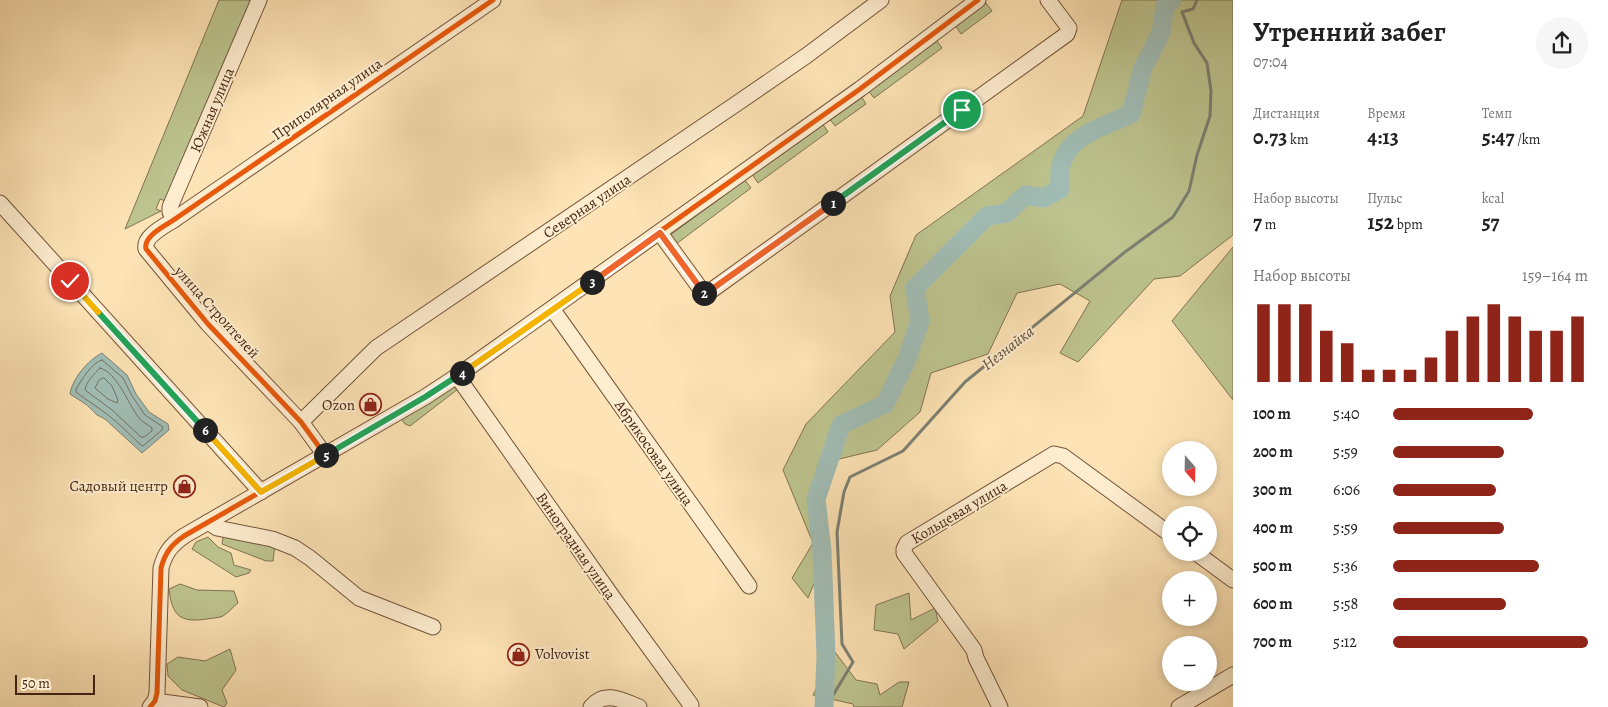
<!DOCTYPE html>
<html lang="ru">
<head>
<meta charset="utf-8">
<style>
	body { margin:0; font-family:Alegreya,serif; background:#f6f6f6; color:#222; height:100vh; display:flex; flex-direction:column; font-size:19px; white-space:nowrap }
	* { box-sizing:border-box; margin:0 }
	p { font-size:16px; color:#767676 }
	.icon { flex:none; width:28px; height:28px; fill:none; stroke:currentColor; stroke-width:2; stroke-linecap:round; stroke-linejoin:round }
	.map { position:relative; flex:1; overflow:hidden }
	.details { display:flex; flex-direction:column; background:#fff; width:375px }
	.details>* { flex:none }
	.needle { width:32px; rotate:160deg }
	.tools { position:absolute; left:1162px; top:441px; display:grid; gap:10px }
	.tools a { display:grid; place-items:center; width:55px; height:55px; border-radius:50%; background:#fff; box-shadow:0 2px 8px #0003; font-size:25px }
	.scale { position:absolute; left:15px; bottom:12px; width:80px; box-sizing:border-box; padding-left:5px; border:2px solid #452511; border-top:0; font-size:14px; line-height:18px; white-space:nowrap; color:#452511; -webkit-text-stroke:4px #feedcf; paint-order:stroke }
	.pin { position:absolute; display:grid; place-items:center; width:42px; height:42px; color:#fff; margin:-21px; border:2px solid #fff; border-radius:50%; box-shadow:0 1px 5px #0007 }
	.km { position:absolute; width:25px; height:25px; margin:-12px; border-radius:50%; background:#222; color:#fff; font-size:14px; line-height:25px; text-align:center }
	.round { display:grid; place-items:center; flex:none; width:52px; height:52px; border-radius:26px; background:#f6f6f6 }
	.head { display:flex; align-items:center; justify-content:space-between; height:85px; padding:0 20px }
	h1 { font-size:28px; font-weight:600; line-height:38px }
	.figures { display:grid; grid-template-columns:repeat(3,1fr); gap:8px; height:85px; padding:5px 20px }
	.figures div { display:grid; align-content:center }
	.figures b { font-size:21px; font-weight:600 }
	.figures small { font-size:14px; font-weight:400 }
	.figures p { font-size:14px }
	.chart { height:140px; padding:10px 20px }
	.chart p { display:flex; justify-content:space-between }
	.chart svg { width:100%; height:90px; margin-top:5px; stroke:#8f2418; stroke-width:6 }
	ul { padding:0 20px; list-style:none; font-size:16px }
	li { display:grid; grid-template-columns:80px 60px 1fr; align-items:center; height:38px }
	li i { height:12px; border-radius:6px; background:#8f2418 }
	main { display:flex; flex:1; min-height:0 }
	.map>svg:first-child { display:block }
	.green { fill:#bdc48f; stroke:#817450 }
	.water { fill:#a1bdb5; stroke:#7c8073 }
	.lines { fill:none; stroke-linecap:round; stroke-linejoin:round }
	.shore { stroke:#737163; stroke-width:1 }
	.stream { stroke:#7c8073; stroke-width:3 }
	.river { stroke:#a1bdb5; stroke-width:19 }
	.minor-casing { stroke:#73543a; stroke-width:17 }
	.minor { stroke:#feedcf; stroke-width:15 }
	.cycleway-casing { stroke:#feedcf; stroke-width:8 }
	.cycleway { stroke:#e8590c; stroke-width:5 }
	.split-1-casing { stroke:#fff; stroke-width:10 }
	.split-2-casing { stroke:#fff; stroke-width:10 }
	.split-3-casing { stroke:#fff; stroke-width:10 }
	.split-4-casing { stroke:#fff; stroke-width:10 }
	.split-5-casing { stroke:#fff; stroke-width:10 }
	.split-6-casing { stroke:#fff; stroke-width:10 }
	.split-7-casing { stroke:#fff; stroke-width:10 }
	.split-8-casing { stroke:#fff; stroke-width:10 }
	.split-1 { stroke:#22a559; stroke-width:6 }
	.split-2 { stroke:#f0652b; stroke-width:6 }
	.split-3 { stroke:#f0652b; stroke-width:6 }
	.split-4 { stroke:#f5b400; stroke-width:6 }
	.split-5 { stroke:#22a559; stroke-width:6 }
	.split-6 { stroke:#f5b400; stroke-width:6 }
	.split-7 { stroke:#22a559; stroke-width:6 }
	.split-8 { stroke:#f5b400; stroke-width:6 }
	.labels { text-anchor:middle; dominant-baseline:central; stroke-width:4; stroke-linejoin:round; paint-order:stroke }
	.street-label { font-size:15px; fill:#452511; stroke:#feedcf }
	.poi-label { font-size:15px; fill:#452511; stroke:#feedcf; text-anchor:end }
	.water-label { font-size:16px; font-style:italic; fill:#5c4b3a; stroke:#feedcf }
</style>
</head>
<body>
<main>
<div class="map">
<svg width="1233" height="707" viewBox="0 0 1233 707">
	<rect width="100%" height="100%" fill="#fde3b5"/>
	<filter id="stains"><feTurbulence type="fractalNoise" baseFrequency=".004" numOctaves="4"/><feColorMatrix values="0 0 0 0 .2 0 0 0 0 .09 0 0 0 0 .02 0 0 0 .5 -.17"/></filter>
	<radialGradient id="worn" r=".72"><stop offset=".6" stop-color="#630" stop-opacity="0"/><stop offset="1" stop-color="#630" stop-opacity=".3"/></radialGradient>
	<g class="green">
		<polygon points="219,0 252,0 165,201 160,199 156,209 161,211 125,229"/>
		<polygon points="1122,0 1233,0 1233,235 1180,276 1154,279 1078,362 1060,353 1090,301 1060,284 1017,293 988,354 931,373 920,412 877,450 818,464 830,546 808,598 792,578 813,543 783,470 806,424 895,332 890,296 916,235 1083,116"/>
		<polygon points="986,3 992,11 961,34 955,25"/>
		<polygon points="937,41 942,48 874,98 868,90"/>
		<polygon points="861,96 866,104 835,126 829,118"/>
		<polygon points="822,123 828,132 758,183 752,174"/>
		<polygon points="745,180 751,188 676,244 669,236"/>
		<polygon points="1233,247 1233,400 1172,321"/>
		<polygon points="452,387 455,387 458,389 410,426 405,424 402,420 404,416"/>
		<polygon points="230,536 275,544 273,561 266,561 222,544 223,538"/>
		<polygon points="208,537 218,547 231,553 234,565 251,570 249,573 236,577 192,549 196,542"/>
		<path d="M180 584 197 590 234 591 238 603C233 607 228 613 223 616 219 618 212 618 207 619 180 623 172 616 169 589Z"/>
		<polygon points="909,593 911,620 935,608 938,621 904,649 898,634 874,630 876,605"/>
		<polygon points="230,649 236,670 222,690 227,703 224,707 182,690 168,676 167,664 178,657 205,661"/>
		<polygon points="835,652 856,680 877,684 880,695 899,682 909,682 902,707 854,707 853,704 813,695"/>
	</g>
	<path class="water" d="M102 353 127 375 136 394 149 412 168 424 169 430 142 453 105 419 97 415 87 405 70 394C72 379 88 360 102 353Z"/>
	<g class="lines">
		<g class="shore">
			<path d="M102 360 123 378 132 396 145 415 163 427 162 430 143 446 141 445C130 435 120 424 108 415 98 407 86 400 76 392V389C82 380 91 363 102 360Z"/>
			<path d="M100 368C117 372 128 404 139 418 142 422 147 424 152 428V431L144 437H141L112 410 85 390C86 382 94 374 100 368Z"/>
			<polygon points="104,378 112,386 118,400 117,403 108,399 95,388 99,380"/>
		</g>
		<polyline class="stream" points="826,707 853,662 842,644 837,532 844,492 850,477 903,451 965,382 1125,252 1173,217 1189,191 1197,155 1210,116 1211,91 1207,63 1194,43 1182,12 1193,9 1197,0"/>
		<path class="river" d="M824 707 826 655 822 551 816 499 841 425 885 404 907 359 920 321 915 288 987 216 1007 213 1025 195 1044 198 1060 189C1060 182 1059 172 1061 165 1069 135 1105 126 1131 114L1143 68 1161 33 1165 6 1172 0"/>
		<defs>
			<g id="minor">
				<polyline points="0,203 261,492"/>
				<polyline points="175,219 170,212 170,207 259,0"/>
				<polyline points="660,233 705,295 1067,34 1069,28 1048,0"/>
				<polyline points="553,310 749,586"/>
				<polyline points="457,376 614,599 691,705"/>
				<polyline points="301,422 376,348 739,102 806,56 881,0"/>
				<path d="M325 455 301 422 208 324 146 249C143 236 165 226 175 219L493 0"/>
				<polyline points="208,522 217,528 272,539 295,548 310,558 359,598 433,627"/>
				<polyline points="1195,552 1233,580"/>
				<polyline points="155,701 200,707"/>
				<path d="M150 707 155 701 157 693 161 568C165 553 171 545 184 536L425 397 457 376 860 89 978 0"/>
				<path d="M591 707C604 690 622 700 639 707"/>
				<polyline points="1000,707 976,658 974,650 904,553 904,549 907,543 1054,454 1063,456 1171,535"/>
				<polyline points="1179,707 1233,675"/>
			</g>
		</defs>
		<use href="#minor" class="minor-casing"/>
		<use href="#minor" class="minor"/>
		<defs>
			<g id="cycleway">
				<path d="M325 455 301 422 208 324 146 249C143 236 165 226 175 219L493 0"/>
				<path d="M150 707 155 701 157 693 161 568C165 553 171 545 184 536L425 397 457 376 860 89 978 0"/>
			</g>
		</defs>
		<use href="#cycleway" class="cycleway-casing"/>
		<use href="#cycleway" class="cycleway"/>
	</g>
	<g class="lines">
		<defs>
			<polyline id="split-1" points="833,203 962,110"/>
			<polyline id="split-2" points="704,293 705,294 833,203"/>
			<polyline id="split-3" points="592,282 660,233 704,293"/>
			<polyline id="split-4" points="462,373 592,282"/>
			<polyline id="split-5" points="326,455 425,397 462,373"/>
			<polyline id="split-6" points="205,430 261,492 326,455"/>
			<polyline id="split-7" points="98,312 205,430"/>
			<polyline id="split-8" points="70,281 98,312"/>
		</defs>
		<use href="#split-1" class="split-1-casing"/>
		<use href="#split-2" class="split-2-casing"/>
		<use href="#split-3" class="split-3-casing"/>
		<use href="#split-4" class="split-4-casing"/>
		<use href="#split-5" class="split-5-casing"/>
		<use href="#split-6" class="split-6-casing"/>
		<use href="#split-7" class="split-7-casing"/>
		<use href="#split-8" class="split-8-casing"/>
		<use href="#split-1" class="split-1"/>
		<use href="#split-2" class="split-2"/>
		<use href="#split-3" class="split-3"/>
		<use href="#split-4" class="split-4"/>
		<use href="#split-5" class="split-5"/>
		<use href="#split-6" class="split-6"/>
		<use href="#split-7" class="split-7"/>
		<use href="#split-8" class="split-8"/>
	</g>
	<defs>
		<symbol id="shop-ring" viewBox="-11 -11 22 22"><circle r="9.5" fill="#feedcf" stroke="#8f2418" stroke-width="1.5"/><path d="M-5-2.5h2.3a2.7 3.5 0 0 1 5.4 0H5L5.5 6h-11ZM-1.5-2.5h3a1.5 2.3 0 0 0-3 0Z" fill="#8f2418"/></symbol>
	</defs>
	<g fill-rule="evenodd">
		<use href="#shop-ring" x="358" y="392" width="25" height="25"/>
		<use href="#shop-ring" x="172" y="474" width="25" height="25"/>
		<use href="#shop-ring" x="506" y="642" width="25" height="25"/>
	</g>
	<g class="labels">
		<g class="street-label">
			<text transform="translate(327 99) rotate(-35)">Приполярная улица</text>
			<text transform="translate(212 110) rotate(-67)">Южная улица</text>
			<text transform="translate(587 206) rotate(-34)">Северная улица</text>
			<text transform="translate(217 312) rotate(48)">улица Строителей</text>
			<text transform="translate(654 453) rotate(55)">Абрикосовая улица</text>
			<text transform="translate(959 512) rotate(-31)">Кольцевая улица</text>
			<text transform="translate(576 546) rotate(55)">Виноградная улица</text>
		</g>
		<g class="poi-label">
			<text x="355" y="405">Ozon</text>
			<text x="168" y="486">Садовый центр</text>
			<text x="535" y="654" text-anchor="start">Volvovist</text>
		</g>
		<g class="water-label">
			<text transform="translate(1008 348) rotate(-38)">Незнайка</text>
		</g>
	</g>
	<rect width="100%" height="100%" filter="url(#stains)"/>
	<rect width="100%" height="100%" fill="url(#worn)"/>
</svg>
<div class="tools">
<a><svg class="needle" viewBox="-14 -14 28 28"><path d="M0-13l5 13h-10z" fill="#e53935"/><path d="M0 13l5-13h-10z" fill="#767676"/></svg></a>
<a><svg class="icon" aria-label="locate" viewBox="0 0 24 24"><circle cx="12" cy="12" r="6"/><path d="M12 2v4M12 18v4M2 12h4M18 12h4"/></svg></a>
<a>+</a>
<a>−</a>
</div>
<div class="scale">50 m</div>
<div class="pin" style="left:962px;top:110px;background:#1e9e55"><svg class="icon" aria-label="arrive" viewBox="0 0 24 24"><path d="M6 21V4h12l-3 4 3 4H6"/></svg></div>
<div class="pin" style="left:70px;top:281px;background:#d93025"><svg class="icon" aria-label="check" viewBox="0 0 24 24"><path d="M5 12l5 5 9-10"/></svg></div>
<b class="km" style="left:833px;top:203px">1</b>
<b class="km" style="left:704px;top:293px">2</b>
<b class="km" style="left:592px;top:282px">3</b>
<b class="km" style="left:462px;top:373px">4</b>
<b class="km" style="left:326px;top:455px">5</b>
<b class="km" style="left:205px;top:430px">6</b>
</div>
<section class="details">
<div class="head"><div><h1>Утренний забег</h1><p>07:04</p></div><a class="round"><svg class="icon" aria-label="share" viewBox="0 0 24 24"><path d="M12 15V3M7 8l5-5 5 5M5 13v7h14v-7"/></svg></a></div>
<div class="figures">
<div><p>Дистанция</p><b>0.73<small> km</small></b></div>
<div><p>Время</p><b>4:13</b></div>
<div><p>Темп</p><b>5:47<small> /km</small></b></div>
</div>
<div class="figures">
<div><p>Набор высоты</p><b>7<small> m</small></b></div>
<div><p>Пульс</p><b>152<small> bpm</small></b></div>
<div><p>kcal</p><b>57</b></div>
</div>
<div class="chart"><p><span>Набор высоты</span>159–164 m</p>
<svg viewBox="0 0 160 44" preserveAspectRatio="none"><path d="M5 44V6M15 44V6M25 44V6M35 44V19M45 44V25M55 44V38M65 44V38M75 44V38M85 44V32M95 44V19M105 44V12M115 44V6M125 44V12M135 44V19M145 44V19M155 44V12"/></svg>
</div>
<ul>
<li><b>100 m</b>5:40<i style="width:72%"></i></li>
<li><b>200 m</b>5:59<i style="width:57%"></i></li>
<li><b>300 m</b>6:06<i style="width:53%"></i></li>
<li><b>400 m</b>5:59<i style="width:57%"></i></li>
<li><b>500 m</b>5:36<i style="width:75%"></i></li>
<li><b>600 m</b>5:58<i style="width:58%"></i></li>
<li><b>700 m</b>5:12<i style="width:100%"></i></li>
</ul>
</section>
</main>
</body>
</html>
